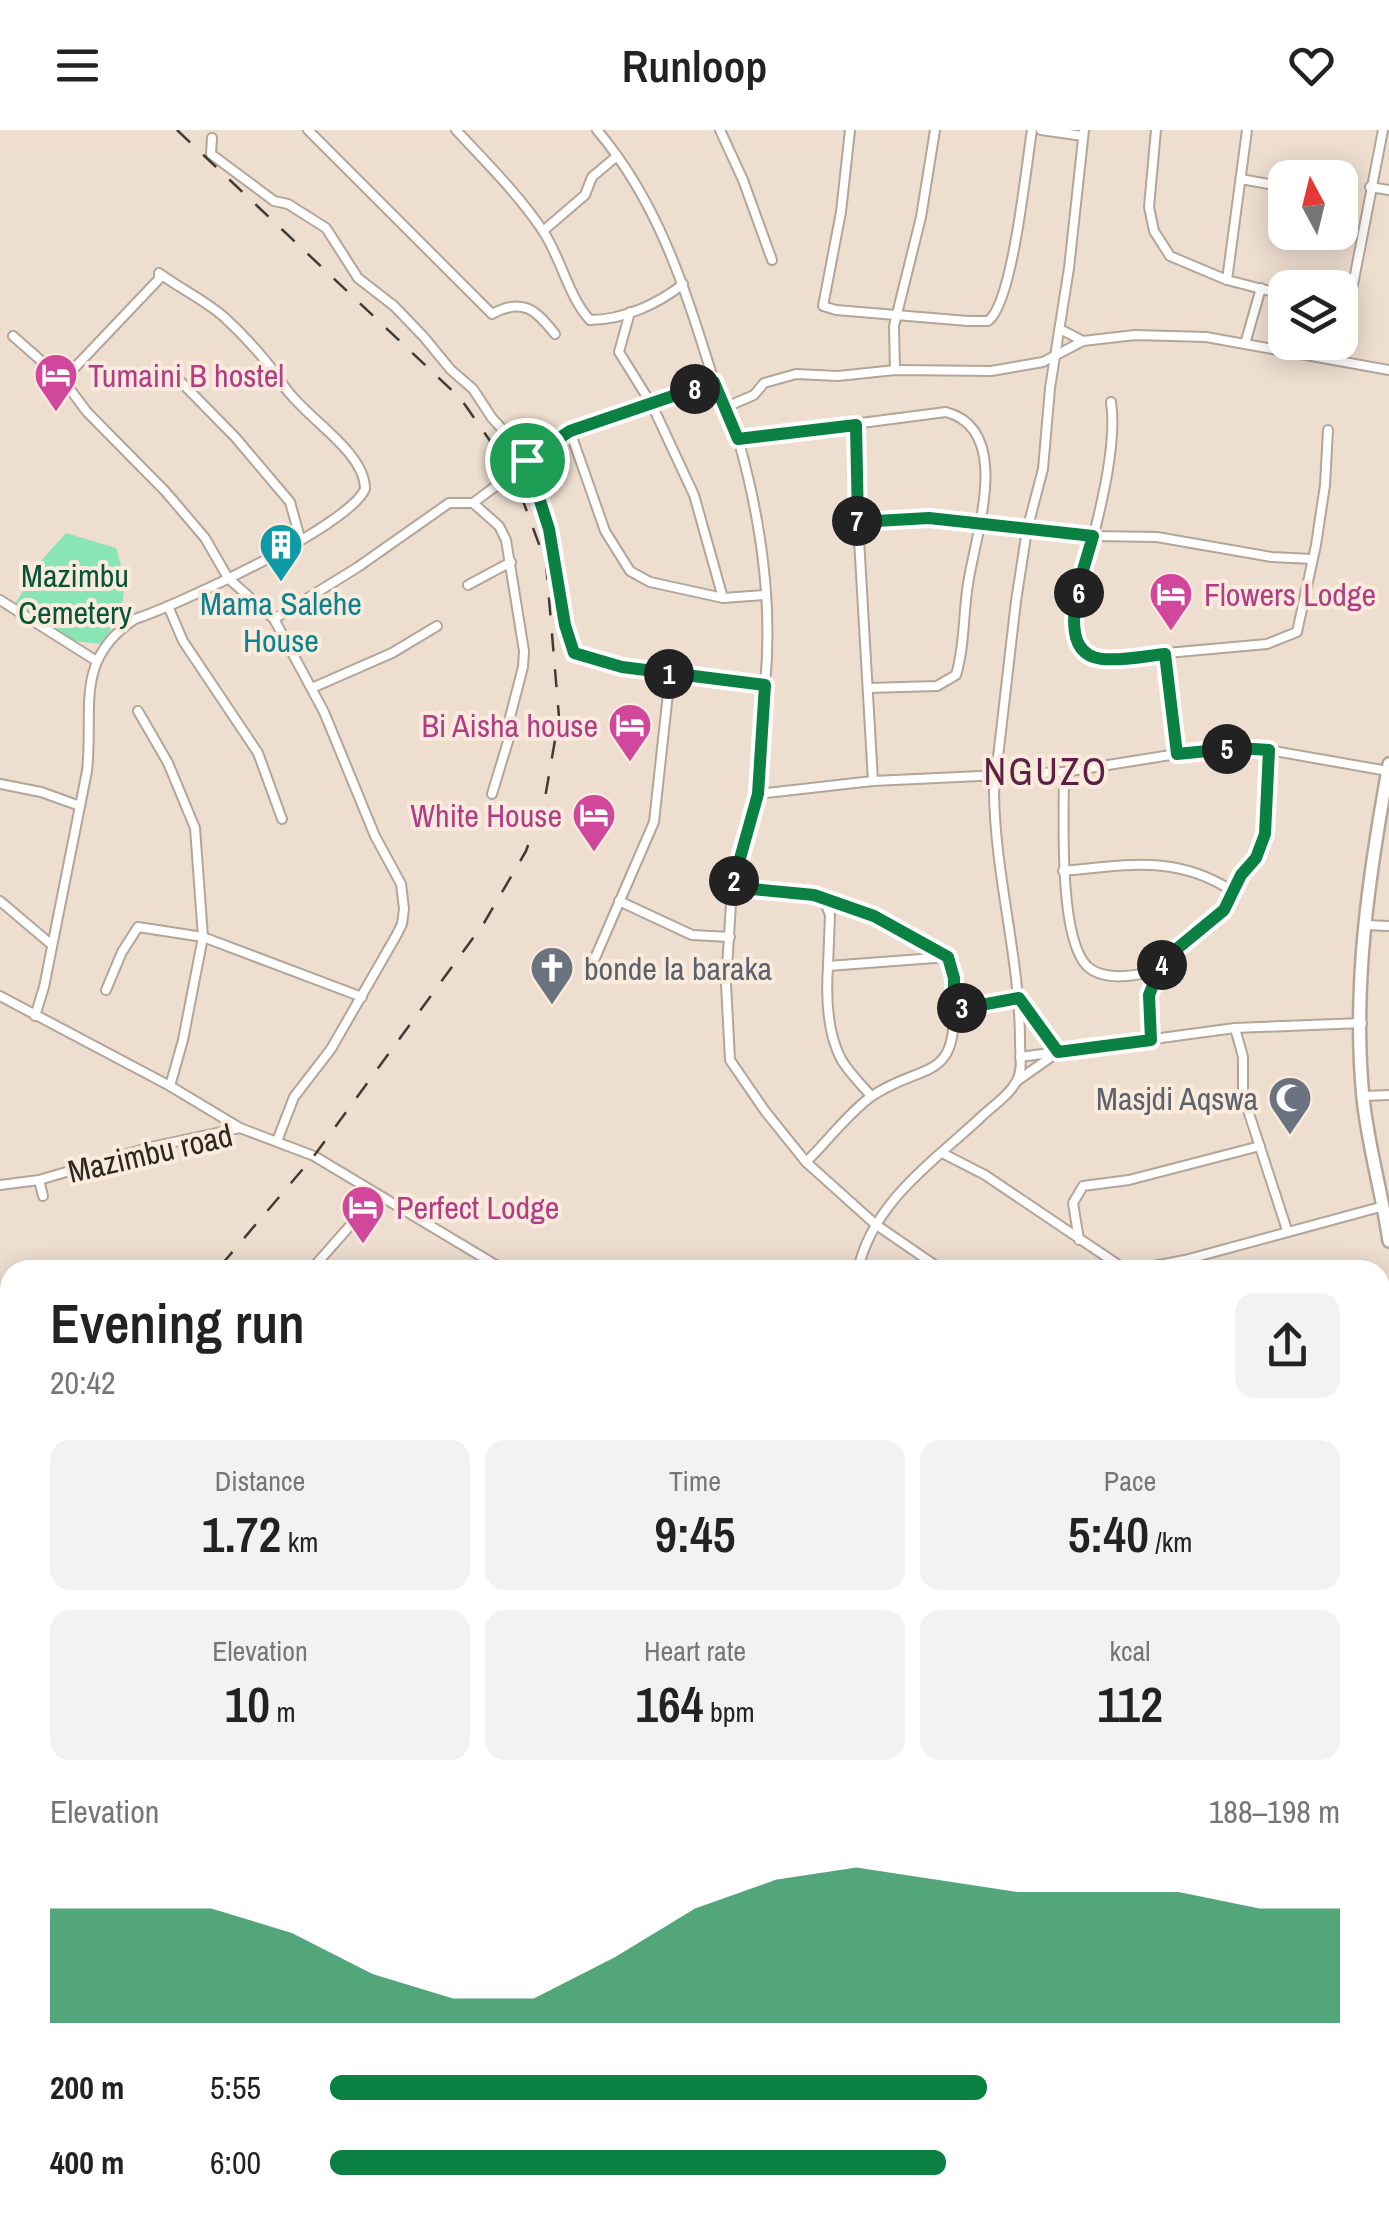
<!DOCTYPE html>
<html lang="en">
<head>
<meta charset="utf-8">
<style>
	body { margin:0; font-family:"Archivo Narrow",sans-serif; background:#f2f2f2; color:#222; height:100vh; display:flex; flex-direction:column; font-size:38px; white-space:nowrap }
	* { box-sizing:border-box; margin:0 }
	p { font-size:32px; color:#767676 }
	.icon { flex:none; width:55px; height:55px; fill:none; stroke:currentColor; stroke-width:2; stroke-linecap:round; stroke-linejoin:round }
	.map { position:relative; flex:1; overflow:hidden }
	.panel { position:absolute; left:0px; top:1130px; width:1390px; height:960px; display:flex; flex-direction:column; background:#fff; border-radius:30px 30px 0 0; box-shadow:0 5px 25px #0003 }
	.panel>* { flex:none }
	.needle { width:65px; rotate:353deg }
	.tools { position:absolute; left:1268px; top:30px; display:grid; gap:20px }
	.tools a { display:grid; place-items:center; width:90px; height:90px; border-radius:20px; background:#fff; box-shadow:0 5px 25px #0003; font-size:50px }
	.pin { position:absolute; display:grid; place-items:center; width:85px; height:85px; color:#fff; margin:-42px; border:5px solid #fff; border-radius:50%; box-shadow:0 2px 10px #0007 }
	.km { position:absolute; width:50px; height:50px; margin:-25px; border-radius:50%; background:#222; color:#fff; font-size:28px; line-height:50px; text-align:center }
	.round { display:grid; place-items:center; flex:none; width:105px; height:105px; border-radius:20px; background:#f2f2f2 }
	.head { display:flex; align-items:center; justify-content:space-between; height:170px; padding:0 50px }
	h1 { font-size:55px; font-weight:600; line-height:75px }
	.figures { display:grid; grid-template-columns:repeat(3,1fr); gap:15px; height:170px; padding:10px 50px }
	.figures div { display:grid; align-content:center; border-radius:20px; background:#f2f2f2; text-align:center }
	.figures b { font-size:50px; font-weight:600 }
	.figures small { font-size:28px; font-weight:400 }
	.figures p { font-size:28px }
	.chart { height:280px; padding:20px 50px }
	.chart p { display:flex; justify-content:space-between }
	.chart svg { width:100%; height:180px; margin-top:10px; fill:#0b8043; opacity:.7 }
	ul { padding:0 50px; list-style:none; font-size:32px }
	li { display:grid; grid-template-columns:160px 120px 1fr; align-items:center; height:75px }
	li i { height:25px; border-radius:12px; background:#0b8043 }
	header { display:flex; justify-content:space-between; align-items:center; height:130px; padding:0 50px; background:#fff; font-size:45px; font-weight:600 }
	.map>svg:first-child { display:block }
	.green { fill:#89e4b6 }
	.lines { fill:none; stroke-linecap:round; stroke-linejoin:round }
	.street-casing { stroke:#b3a597; stroke-width:12 }
	.secondary-casing { stroke:#b3a597; stroke-width:16 }
	.street { stroke:#fff; stroke-width:8 }
	.secondary { stroke:#fff; stroke-width:11 }
	.rail { stroke:#413b34; stroke-width:2.5; stroke-dasharray:18 18; stroke-linecap:butt }
	.route-casing { stroke:#fff; stroke-width:20 }
	.route { stroke:#0b8043; stroke-width:12 }
	.labels { text-anchor:middle; dominant-baseline:central; stroke-width:8; stroke-linejoin:round; paint-order:stroke }
	.hotel-label { font-size:32px; fill:#b23c85; stroke:#fbebdd; text-anchor:start }
	.park-label { font-size:32px; fill:#065538; stroke:#fbebdd }
	.culture-label { font-size:32px; fill:#0d838f; stroke:#fbebdd }
	.worship-label { font-size:32px; fill:#5b616d; stroke:#fbebdd; text-anchor:start }
	.street-label { font-size:32px; fill:#2c2721; stroke:#fbebdd }
	.quarter-label { font-size:38px; letter-spacing:2.5px; fill:#5d1f43; stroke:#fbebdd }
</style>
</head>
<body>
<header><svg class="icon" aria-label="menu" viewBox="0 0 24 24"><path d="M4 6h16M4 12h16M4 18h16"/></svg>Runloop<svg class="icon" aria-label="heart" viewBox="0 0 24 24"><path d="M12 20l-8-8c-3-5 5-10 8-4 3-6 11-1 8 4z"/></svg></header>
<div class="map">
<svg width="1389" height="2090" viewBox="0 0 1389 2090">
	<rect width="100%" height="100%" fill="#eeded0"/>
	<path class="green" d="M66 403 116 418C129 459 127 479 101 514L58 509 14 476 40 432Z"/>
	<g class="lines">
		<defs>
			<g id="street">
				<path d="M308 0 492 184C523 167 536 180 555 204"/>
				<path d="M456 0C486 32 519 65 543 101 561 128 569 168 590 190 623 190 658 174 683 154"/>
				<path d="M597 0C659 73 685 159 713 248 720 270 733 290 739 312 761 391 773 474 765 555"/>
				<polyline points="720,0 743,50 772,130"/>
				<path d="M850 0 841 82 823 176 836 180 968 191H988C1013 173 1026 36 1032 0"/>
				<polyline points="1041,0 1083,6"/>
				<polyline points="1156,0 1149,77 1154,101 1170,126 1227,150 1285,165"/>
				<polyline points="212,8 211,24 274,71 288,74 326,98 358,148 394,176 423,206 451,240 473,259 492,288 523,322 549,399 565,495 574,523 622,537 765,555 758,664 732,757 726,854 730,930 765,981 806,1032 875,1094 942,1140"/>
				<polyline points="1241,49 1285,57"/>
				<polyline points="1370,57 1389,60"/>
				<polyline points="543,101 585,65 592,47 617,26"/>
				<polyline points="1227,150 1247,0"/>
				<polyline points="1340,172 1350,167 1352,160 1383,0"/>
				<polyline points="630,182 619,222 652,275 694,365 723,468"/>
				<polyline points="1060,199 1083,211"/>
				<polyline points="13,206 63,250 87,282 165,361 205,408 228,448 274,489 324,582 375,706 401,754 404,779 402,794 396,806 331,919 294,967 277,1011"/>
				<polyline points="1245,214 1261,158"/>
				<polyline points="895,240 894,196 921,87 935,0"/>
				<polyline points="179,250 235,307 290,372 300,408"/>
				<path d="M1111 272C1117 311 1102 373 1092 412 1084 440 1065 482 1076 512 1080 522 1091 525 1100 529L1267 514 1297 502 1316 415 1325 355 1328 300"/>
				<polyline points="726,277 754,265 764,253 796,244 838,246 895,240 991,241 1043,232 1083,211 1135,205 1206,207 1389,240"/>
				<polyline points="856,295 858,392 873,651"/>
				<polyline points="570,301 605,401 630,441 650,452 723,468 765,465"/>
				<path d="M738 309 946 282C1014 300 975 405 968 454 963 484 965 515 956 545L937 556 868 558"/>
				<polyline points="473,373 499,396 506,410 524,521 523,537 509,591 509,608 492,664"/>
				<polyline points="858,392 929,388 1093,406 1157,407 1272,427 1312,429"/>
				<polyline points="468,455 511,432"/>
				<polyline points="0,470 95,530"/>
				<polyline points="168,476 183,511 258,623 282,689"/>
				<polyline points="274,489 358,437 449,373 473,373 570,301 714,252"/>
				<polyline points="1165,524 1177,624"/>
				<polyline points="312,558 392,523 437,496"/>
				<polyline points="138,581 168,633 195,698 203,807 183,910 170,956"/>
				<path d="M1064 642C1064 683 1058 807 1087 836 1104 852 1135 846 1155 841"/>
				<polyline points="0,654 41,662 80,676"/>
				<polyline points="758,664 873,651 1064,642 1177,624 1257,618 1388,641"/>
				<path d="M1063 741C1128 735 1177 724 1234 762"/>
				<polyline points="732,757 795,762 824,770 830,785 828,836"/>
				<polyline points="824,770 873,786 944,825"/>
				<polyline points="0,771 52,815"/>
				<polyline points="619,771 692,805 730,807"/>
				<polyline points="1364,795 1389,796"/>
				<polyline points="592,835 654,692 670,545"/>
				<polyline points="106,860 122,822 138,797 203,807 362,867"/>
				<polyline points="0,866 170,956 240,998"/>
				<polyline points="955,880 1019,868 1058,922 1017,951"/>
				<path d="M35 886 44 857 87 641C94 579 73 530 135 489 178 475 349 396 365 359 365 321 304 287 284 256 270 234 246 207 224 187 205 170 179 158 159 143V149L63 250"/>
				<polyline points="1235,898 1243,927 1243,965 1287,1100"/>
				<polyline points="1151,910 1149,865 1155,841 1173,822 1224,780 1241,745 1256,728 1265,703 1269,620"/>
				<polyline points="1020,927 1235,898 1362,893"/>
				<polyline points="1363,966 1389,965"/>
				<polyline points="942,1023 985,1045 1126,1140"/>
				<path d="M806 1032C827 1012 848 983 872 966 923 932 957 953 954 873 954 857 955 841 948 827L828 836C826 865 827 902 841 929 849 943 862 955 871 966"/>
				<polyline points="39,1050 43,1066"/>
				<polyline points="0,1055 39,1050 151,1017 240,998 314,1026 504,1140"/>
				<polyline points="1079,1110 1073,1073 1083,1056 1129,1050 1260,1016"/>
				<polyline points="311,1140 377,1065"/>
				<path d="M858 1140C872 1073 933 1032 980 988 991 977 1011 964 1017 950 1023 940 1020 924 1020 912 1020 828 995 746 994 662L1016 471 1027 400 1043 339 1050 258 1069 138 1084 0"/>
				<polyline points="1133,1140 1185,1130 1384,1076"/>
				<polyline points="1380,1348 1389,1345"/>
				<polyline points="1380,1511 1389,1534"/>
				<polyline points="0,1520 10,1528"/>
				<polyline points="0,1566 10,1546"/>
				<polyline points="1380,1636 1389,1633"/>
				<polyline points="1380,1737 1389,1739"/>
				<polyline points="0,1773 10,1811"/>
				<polyline points="1380,1786 1389,1823"/>
				<polyline points="1380,1888 1389,1833"/>
				<polyline points="0,1915 10,1928"/>
				<polyline points="1380,1987 1389,1985"/>
				<polyline points="852,2080 859,2090"/>
				<polyline points="580,2090 582,2080"/>
				<polyline points="774,2090 775,2080"/>
				<polyline points="996,2090 1040,2080"/>
			</g>
			<path id="secondary" d="M1389 634C1369 744 1352 856 1363 968 1368 1016 1382 1063 1389 1111"/>
		</defs>
		<use href="#street" class="street-casing"/>
		<use href="#secondary" class="secondary-casing"/>
		<use href="#street" class="street"/>
		<use href="#secondary" class="secondary"/>
		<g class="rail">
			<polyline points="177,0 461,269 513,344 546,433 559,587 545,668 526,721 484,793 314,1026 217,1140"/>
			<polyline points="0,1419 10,1405"/>
			<polyline points="0,1928 10,1942"/>
			<polyline points="1380,2003 1389,2000"/>
			<polyline points="183,2080 206,2090"/>
			<polyline points="1047,2090 1085,2080"/>
		</g>
	</g>
	<g class="lines">
		<defs>
			<path id="route" d="M714 252 738 309 856 295 858 392 929 388 1093 406C1085 437 1050 523 1102 529 1123 531 1145 526 1165 524L1177 624 1238 618 1269 620 1265 704 1256 728 1241 745 1224 780 1173 822 1155 841V850L1149 865 1151 910 1058 922 1019 868 954 880V848L948 827 874 786 814 765 732 757 758 664 765 555 622 537 574 523 565 495 549 399 527 330 570 301Z"/>
		</defs>
		<use href="#route" class="route-casing"/>
		<use href="#route" class="route"/>
	</g>
	<defs>
		<symbol id="hotel-pin" viewBox="-11 -11 22 30"><path d="M0 17L-7.5 6A9.5 9.5 0 1 1 7.5 6Z" fill="#d1479c" stroke="#fbebdd"/><path d="M-6-4.5h1.5V1H6V5H4.5V3h-9V5H-6ZM-4 0a1.8 1.8 0 1 1 3.6 0ZM.5 0V-2.5h3Q6-2.5 6 0Z" fill="#fff"/></symbol>
		<symbol id="building-pin" viewBox="-11 -11 22 30"><path d="M0 17L-7.5 6A9.5 9.5 0 1 1 7.5 6Z" fill="#0f9aa8" stroke="#fbebdd"/><path d="M-4-6H4V6H1V3H-1V6H-4ZM-2.5-4.3h1.7v1.8h-1.7ZM.8-4.3h1.7v1.8H.8ZM-2.5-1h1.7V.8h-1.7ZM.8-1h1.7V.8H.8Z" fill="#fff"/></symbol>
		<symbol id="church-pin" viewBox="-11 -11 22 30"><path d="M0 17L-7.5 6A9.5 9.5 0 1 1 7.5 6Z" fill="#6b7280" stroke="#fbebdd"/><path d="M-1.2-6h2.4v3.5h3.3v2.4h-3.3V6h-2.4V-.1h-3.3v-2.4h3.3Z" fill="#fff"/></symbol>
		<symbol id="mosque-pin" viewBox="-11 -11 22 30"><path d="M0 17L-7.5 6A9.5 9.5 0 1 1 7.5 6Z" fill="#6b7280" stroke="#fbebdd"/><path d="M3.5-4.9A6 6 0 1 0 3.5 4.9A5 5 0 1 1 3.5-4.9Z" fill="#fff"/></symbol>
	</defs>
	<g fill-rule="evenodd">
		<use href="#hotel-pin" x="31" y="220" width="50" height="68"/>
		<use href="#building-pin" x="256" y="390" width="50" height="68"/>
		<use href="#hotel-pin" x="1146" y="439" width="50" height="68"/>
		<use href="#hotel-pin" x="605" y="570" width="50" height="68"/>
		<use href="#hotel-pin" x="569" y="660" width="50" height="68"/>
		<use href="#church-pin" x="527" y="813" width="50" height="68"/>
		<use href="#mosque-pin" x="1265" y="943" width="50" height="68"/>
		<use href="#hotel-pin" x="338" y="1052" width="50" height="68"/>
	</g>
	<g class="labels">
		<g class="hotel-label">
			<text x="88" y="245">Tumaini B hostel</text>
			<text x="1204" y="464">Flowers Lodge</text>
			<text x="598" y="595" text-anchor="end">Bi Aisha house</text>
			<text x="562" y="685" text-anchor="end">White House</text>
			<text x="396" y="1077">Perfect Lodge</text>
		</g>
		<g class="park-label">
			<text x="75" y="445">Mazimbu<tspan x="75" dy="37">Cemetery</tspan></text>
		</g>
		<g class="culture-label">
			<text x="281" y="473">Mama Salehe<tspan x="281" dy="37">House</tspan></text>
		</g>
		<g class="worship-label">
			<text x="584" y="838">bonde la baraka</text>
			<text x="1258" y="968" text-anchor="end">Masjdi Aqswa</text>
		</g>
		<g class="street-label">
			<text transform="translate(150 1023) rotate(-13)">Mazimbu road</text>
		</g>
		<g class="quarter-label">
			<text x="1046" y="641">NGUZO</text>
		</g>
	</g>
</svg>
<div class="tools">
<a><svg class="needle" viewBox="-14 -14 28 28"><path d="M0-13l5 13h-10z" fill="#e53935"/><path d="M0 13l5-13h-10z" fill="#767676"/></svg></a>
<a><svg class="icon" aria-label="layers" viewBox="0 0 24 24"><path d="M12 4l9 5-9 5-9-5zM3 14l9 5 9-5"/></svg></a>
</div>
<div class="pin" style="left:527px;top:330px;background:#1e9e55"><svg class="icon" aria-label="arrive" viewBox="0 0 24 24"><path d="M6 21V4h12l-3 4 3 4H6"/></svg></div>
<b class="km" style="left:669px;top:544px">1</b>
<b class="km" style="left:734px;top:751px">2</b>
<b class="km" style="left:962px;top:878px">3</b>
<b class="km" style="left:1162px;top:835px">4</b>
<b class="km" style="left:1227px;top:619px">5</b>
<b class="km" style="left:1079px;top:463px">6</b>
<b class="km" style="left:857px;top:391px">7</b>
<b class="km" style="left:695px;top:259px">8</b>
<section class="panel">
<div class="head"><div><h1>Evening run</h1><p>20:42</p></div><a class="round"><svg class="icon" aria-label="share" viewBox="0 0 24 24"><path d="M12 15V3M7 8l5-5 5 5M5 13v7h14v-7"/></svg></a></div>
<div class="figures">
<div><p>Distance</p><b>1.72<small> km</small></b></div>
<div><p>Time</p><b>9:45</b></div>
<div><p>Pace</p><b>5:40<small> /km</small></b></div>
</div>
<div class="figures">
<div><p>Elevation</p><b>10<small> m</small></b></div>
<div><p>Heart rate</p><b>164<small> bpm</small></b></div>
<div><p>kcal</p><b>112</b></div>
</div>
<div class="chart"><p><span>Elevation</span>188–198 m</p>
<svg viewBox="0 0 160 44" preserveAspectRatio="none"><path d="M0 44V16L10 16L20 16L30 22L40 32L50 38L60 38L70 28L80 16L90 9L100 6L110 9L120 12L130 12L140 12L150 16L160 16V44z"/></svg>
</div>
<ul>
<li><b>200 m</b>5:55<i style="width:65%"></i></li>
<li><b>400 m</b>6:00<i style="width:61%"></i></li>
</ul>
</section>
</div>
</body>
</html>
